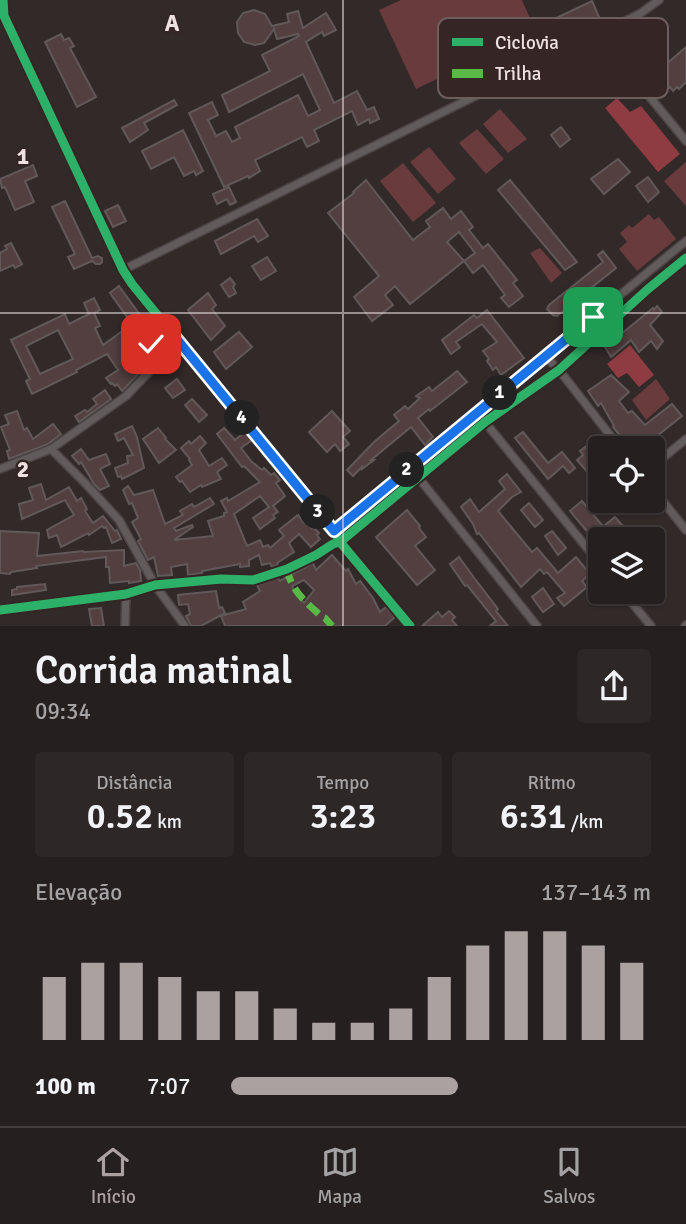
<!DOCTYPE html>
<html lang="pt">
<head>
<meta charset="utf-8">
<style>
	body { margin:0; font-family:Signika,sans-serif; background:#2e2728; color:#f1f3f6; height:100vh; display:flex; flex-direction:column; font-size:26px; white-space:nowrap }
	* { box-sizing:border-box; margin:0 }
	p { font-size:23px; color:#a4a2a4 }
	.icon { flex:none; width:38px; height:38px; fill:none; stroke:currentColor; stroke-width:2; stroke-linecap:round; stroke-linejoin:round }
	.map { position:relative; height:626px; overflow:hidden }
	.side { display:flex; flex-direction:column; background:#261f1f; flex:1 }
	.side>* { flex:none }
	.controls { position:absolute; left:588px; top:436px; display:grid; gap:14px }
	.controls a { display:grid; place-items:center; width:77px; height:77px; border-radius:7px; background:#261f1f; box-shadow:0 2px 5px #0004,0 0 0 2px #423d3d; font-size:35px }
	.pin { position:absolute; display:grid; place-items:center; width:60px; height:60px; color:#fff; margin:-30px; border-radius:14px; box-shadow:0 4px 10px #0006 }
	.km { position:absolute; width:35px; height:35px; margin:-18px; border-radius:50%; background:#222; color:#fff; font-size:19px; line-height:35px; text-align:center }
	.round { display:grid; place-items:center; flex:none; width:74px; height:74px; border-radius:7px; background:#2e2728 }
	.overview { display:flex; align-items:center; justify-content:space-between; height:119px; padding:0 35px }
	h1 { font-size:38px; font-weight:600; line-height:52px }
	.stats { display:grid; grid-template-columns:repeat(3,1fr); gap:10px; height:119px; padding:7px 35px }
	.stats div { display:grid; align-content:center; border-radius:7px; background:#2e2728; text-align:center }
	.stats b { font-size:35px; font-weight:600 }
	.stats small { font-size:19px; font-weight:400 }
	.stats p { font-size:19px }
	.chart { height:196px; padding:14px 35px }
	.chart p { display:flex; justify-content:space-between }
	.chart svg { width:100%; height:126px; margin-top:7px; stroke:#aca1a1; stroke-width:6 }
	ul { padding:0 35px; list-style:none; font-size:23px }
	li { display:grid; grid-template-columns:112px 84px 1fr; align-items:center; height:52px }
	li i { height:18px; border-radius:9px; background:#aca1a1 }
	.tabs { display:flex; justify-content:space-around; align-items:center; height:98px; border-top:2px solid #423d3d; background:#261f1f; font-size:19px; color:#a4a2a4 }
	.tabs a { display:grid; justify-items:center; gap:4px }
	.tabs .selected { color:#aca1a1 }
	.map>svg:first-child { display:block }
	.green { fill:#6a3b3d }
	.forest { fill:#8e3c42 }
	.building { fill:#533f40; stroke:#615959; stroke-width:2; fill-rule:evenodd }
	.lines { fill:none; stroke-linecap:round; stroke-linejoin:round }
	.street-casing { stroke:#4c4444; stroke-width:10 }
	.street { stroke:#625b5b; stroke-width:7 }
	.quiet { stroke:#58b947; stroke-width:7; stroke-dasharray:14 7; stroke-linecap:butt }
	.cycleway-casing { stroke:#362525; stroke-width:13 }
	.cycleway { stroke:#2db169; stroke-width:9 }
	.route-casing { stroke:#fff; stroke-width:14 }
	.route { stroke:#1a73e8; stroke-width:9 }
	.grid { fill:none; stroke:#ede1e1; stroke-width:2; stroke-opacity:0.55 }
	.key { fill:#362525; stroke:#6d5d5d; stroke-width:2 }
	.key-label { font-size:19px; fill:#ede1e1 }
	.grid-label { font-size:23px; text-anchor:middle; font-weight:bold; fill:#ede1e1; stroke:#362525; stroke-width:5; stroke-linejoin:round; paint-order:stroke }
</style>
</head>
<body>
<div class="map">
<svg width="686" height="626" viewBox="0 0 686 626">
	<rect width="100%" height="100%" fill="#322929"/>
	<g class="green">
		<polygon points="401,0 522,0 536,32 416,89 379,10"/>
		<polygon points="500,109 527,139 508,153 483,124"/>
		<polygon points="477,129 504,159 486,174 459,143"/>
		<polygon points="429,147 456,179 438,194 410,162"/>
		<polygon points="686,162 686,206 664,181"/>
		<polygon points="403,163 436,203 413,222 380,181"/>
		<polygon points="649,214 654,220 659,217 676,239 637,271 619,249 627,242 620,233 629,225 632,228"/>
		<polygon points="540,248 562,273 551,283 530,253"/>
		<polygon points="656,379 670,399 646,420 632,400"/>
	</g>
	<g class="forest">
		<polygon points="617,98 630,112 641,106 680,154 658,172 605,108"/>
		<polygon points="630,345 654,375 639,387 627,373 618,378 607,364"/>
	</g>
	<g class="building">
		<polygon points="592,1 602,24 563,43 552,20"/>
		<polygon points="254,10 265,14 272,26 289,22 287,14 298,11 303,28 326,13 336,30 324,36 322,32 306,42 334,103 357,91 367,110 374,107 379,119 370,123 369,119 358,125 352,111 314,130 319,141 307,147 302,137 255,160 260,171 249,178 248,176 224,187 189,113 212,102 218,115 208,120 216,136 226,131 232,142 240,138 235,127 298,95 308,116 320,110 303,74 229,112 222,95 270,71 262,55 299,36 298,34 277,39 274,29 264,43 255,45 244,42 238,33 237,22 243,13"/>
		<polygon points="61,34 64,40 69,38 74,46 70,48 96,97 77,107 45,42"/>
		<polygon points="686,47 686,82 679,89 677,87 673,91 670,87 665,92 656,81 662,75 664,66"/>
		<polygon points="174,100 177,105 144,123 148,130 130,142 122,128"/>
		<polygon points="561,127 570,139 560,147 551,135"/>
		<polygon points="183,130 203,171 196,175 194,171 184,176 174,157 151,169 142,151"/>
		<polygon points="618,159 630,172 604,194 591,179"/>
		<polygon points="33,165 37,176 25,181 34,202 15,210 5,187 2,188 0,179"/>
		<polygon points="648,177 659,192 648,202 636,186"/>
		<path d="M366 180 413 240 430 227 426 221 443 208 451 219 461 211 473 227 469 230 483 248 488 244 517 280 513 283 523 296 509 307 501 298 505 295 483 265 473 273 464 261 410 304 395 286 385 295 393 305 372 321 354 297 379 276 328 213 354 193 353 192ZM459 232 475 253 464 261 447 242Z"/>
		<polygon points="510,180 577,262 565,270 498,190"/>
		<polygon points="229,187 236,202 230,205 227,199 217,204 213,194"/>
		<polygon points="65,201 92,258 98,256 102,258 102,262 100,264 96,264 92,261 74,269 68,257 75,254 52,207"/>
		<polygon points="118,205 126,221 113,227 105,211"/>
		<polygon points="257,219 268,236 258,242 254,236 221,254 215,241"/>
		<polygon points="11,243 22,264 15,268 13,265 0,271 0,253 7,249 5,246"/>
		<polygon points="603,251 616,268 580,297 581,301 574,306 572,304 557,316 553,315 547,309 549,305 603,262 598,255"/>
		<polygon points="267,257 276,271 261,280 252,266"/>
		<polygon points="230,278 235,284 233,287 236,293 229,297 221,285"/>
		<path d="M119 286 148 326 139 332 144 344 143 349 130 355 137 368 139 366 142 370 122 391 117 384 115 386 112 383 111 384 106 378 118 370 107 354 76 370 77 372 32 394 26 381 30 379 11 340 65 314 69 324 89 314 84 303 94 298 100 310 94 313 100 326 95 328 103 345 132 324 110 293ZM58 330 73 359 40 374 26 346Z"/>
		<polygon points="208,293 216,305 212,309 225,326 211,340 188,310"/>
		<polygon points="657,306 662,312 650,325 663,341 657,349 651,341 639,352 631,340 611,357 605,347 653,308 654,310"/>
		<polygon points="487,310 524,358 501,375 496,367 493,370 487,361 489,359 483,351 497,342 482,324 456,342 460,347 451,354 442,340 474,315 477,318"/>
		<polygon points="239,332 252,347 226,369 214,352"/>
		<polygon points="457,371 467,382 430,411 429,409 418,418 433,437 425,445 411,427 371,460 374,460 362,469 362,467 353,476 347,470 374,442 399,421 394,415 405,406 408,409 420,398 416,396 429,387 432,391"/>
		<polygon points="611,375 629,392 619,401 628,413 632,411 645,425 672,404 682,416 657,436 663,444 653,452 653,448 642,448 639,444 635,448 630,448 613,427 614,426 601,403 598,406 588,391"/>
		<polygon points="177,379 185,390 173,398 165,388"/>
		<polygon points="105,390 111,399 79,422 75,416 85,410 87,412 97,404 93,399"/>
		<polygon points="192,399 207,415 199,422 185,405"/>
		<polygon points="17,411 24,430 27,428 33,439 53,424 61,434 48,444 9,459 7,451 10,450 1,427 9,424 5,415"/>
		<polygon points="332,411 350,431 343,437 349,444 340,451 335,444 327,452 309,432"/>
		<polygon points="132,426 137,437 144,468 122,479 121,476 118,477 115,468 128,463 127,456 133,455 124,438 118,441 115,434"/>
		<polygon points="158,428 166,438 165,439 176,450 159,463 143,439"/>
		<polygon points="224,428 235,440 245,432 252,440 241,448 252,462 262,470 264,468 271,475 274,473 280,480 276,483 285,496 273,506 278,512 273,515 275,518 260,529 253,518 269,507 260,496 234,514 247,546 260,540 263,547 268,545 270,548 284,536 279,530 298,515 304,523 307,521 312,528 313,527 319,533 317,535 320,539 311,547 299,534 289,543 294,552 277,563 278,565 272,567 270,563 262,565 259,555 249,560 249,566 240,567 240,564 202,571 202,573 188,575 187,564 171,567 172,575 158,576 154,557 148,560 138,541 141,539 132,522 138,518 132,503 129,504 123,490 128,486 134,495 153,490 165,524 183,515 180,511 192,504 194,507 210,498 214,504 174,528 176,531 192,525 193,527 174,540 213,536 208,521 224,516 224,513 227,512 221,501 227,498 228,501 260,482 244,466 242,467 217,434"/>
		<polygon points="523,432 548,463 562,452 575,468 569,473 563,466 548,479 515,438"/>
		<polygon points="200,436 206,443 199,450 209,466 222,458 227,465 217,472 221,479 202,487 201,485 190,492 182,481 180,482 176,477 192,465 189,460 190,459 181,448 189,441 191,444"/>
		<polygon points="593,441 600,450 600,499 592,489 598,484 577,460 583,455 580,451"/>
		<polygon points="81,449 89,460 106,454 110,464 100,469 109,486 100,490 94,484 81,462 79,464 72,456"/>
		<polygon points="507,474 521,492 512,497 498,511 532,552 537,548 558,573 576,557 590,574 582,581 587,587 564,606 557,598 565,593 547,572 544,574 540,569 521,587 479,533 477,534 473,524 461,507 470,499 479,512 505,489 499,481"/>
		<polygon points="41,484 46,500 69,487 77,501 81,498 87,509 85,511 93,523 103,516 115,531 117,530 121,539 112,543 106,527 104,528 102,526 89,535 88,533 61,547 57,535 49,538 47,530 74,515 65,500 22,519 19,504 33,500 29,488"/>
		<polygon points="582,501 607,531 595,541 570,511"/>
		<polygon points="529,503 543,520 535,527 521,510"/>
		<polygon points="407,510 420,526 419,528 426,537 415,546 435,570 417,585 376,537"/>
		<polygon points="615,517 634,539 615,539 604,526"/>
		<polygon points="0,531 39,533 37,556 83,551 84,552 124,550 124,566 136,563 140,570 141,581 129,583 129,581 110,583 109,567 106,567 106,557 36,566 37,568 11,572 10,574 0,573"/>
		<polygon points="552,531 566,548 558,555 545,536"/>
		<path d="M332 555 346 571 348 569 356 584 360 581 373 598 380 612 386 607 395 617 385 626H225L221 616 246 609 243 602 260 591 257 585 278 578 280 581 313 563 316 570ZM304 580 314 590 304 603 296 594 292 586Z"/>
		<polygon points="459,557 475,579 498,609 496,611 508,626 490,626 496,621 467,585 465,586 450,564"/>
		<polygon points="45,584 46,590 12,595 12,590 17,589 17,587"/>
		<polygon points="543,588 554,604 543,612 532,597"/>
		<polygon points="216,591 219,608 222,607 225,613 201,626 191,626 186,616 190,614 188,604 179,605 178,595"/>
		<polygon points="101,608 104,626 92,626 89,609"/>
		<polygon points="449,611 455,617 452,620 457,626 422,626 438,612 442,617"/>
	</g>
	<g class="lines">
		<defs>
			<g id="street">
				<polyline points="3,0 4,16 123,270 132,284 334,531 340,542 410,626"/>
				<polyline points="599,35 686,141"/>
				<polyline points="123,270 599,35 641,13 659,0"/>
				<polyline points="545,356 559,370 620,448"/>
				<polyline points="485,422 600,564"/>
				<polyline points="51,449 85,483 119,520 155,585 185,626"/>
				<polyline points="653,466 686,439"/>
				<polyline points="410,467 537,626"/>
				<polyline points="0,469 51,449 126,396 150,371 153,365 149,349 151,343 167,327"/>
				<polyline points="653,489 686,530"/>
				<polyline points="334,533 410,467 686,241"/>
				<polyline points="623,592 651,626"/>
				<polyline points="0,610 126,594 155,585 221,579 253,580 287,569 316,555 333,544 340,542 485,422 559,370 648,289 686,258"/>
				<polyline points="125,626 126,594"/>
				<polyline points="685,626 686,625"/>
			</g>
		</defs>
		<use href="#street" class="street-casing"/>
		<use href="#street" class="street"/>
		<path class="quiet" d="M287 569C291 591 307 603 322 617L325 618 332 626"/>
		<defs>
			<g id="cycleway">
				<polyline points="3,0 4,16 123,270 132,284 334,531 340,542 410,626"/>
				<polyline points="0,610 126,594 155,585 221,579 253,580 287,569 316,555 333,544 340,542 485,422 559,370 648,289 686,258"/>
			</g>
		</defs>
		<use href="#cycleway" class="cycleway-casing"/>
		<use href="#cycleway" class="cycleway"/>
	</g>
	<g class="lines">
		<defs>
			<polyline id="route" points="151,344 167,327 334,531 593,317"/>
		</defs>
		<use href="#route" class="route-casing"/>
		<use href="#route" class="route"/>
	</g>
	<path class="grid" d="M343 0V626M0 313H686"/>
	<rect x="438" y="18" width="230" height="80" rx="10" class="key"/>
	<rect x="452" y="38" width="31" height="8" fill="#2db169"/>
	<rect x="452" y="69" width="31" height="9" fill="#58b947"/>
	<g class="key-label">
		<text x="495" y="49">Ciclovia</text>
		<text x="495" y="80">Trilha</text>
	</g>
	<g class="grid-label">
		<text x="172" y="31">A</text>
		<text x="23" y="164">1</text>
		<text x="23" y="477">2</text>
	</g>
</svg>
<div class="controls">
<a><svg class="icon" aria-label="locate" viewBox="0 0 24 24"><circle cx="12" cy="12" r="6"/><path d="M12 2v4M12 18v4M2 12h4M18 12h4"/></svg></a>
<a><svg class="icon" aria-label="layers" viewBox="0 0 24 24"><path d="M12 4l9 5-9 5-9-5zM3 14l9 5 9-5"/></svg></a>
</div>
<div class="pin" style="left:593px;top:317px;background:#1e9e55"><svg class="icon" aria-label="arrive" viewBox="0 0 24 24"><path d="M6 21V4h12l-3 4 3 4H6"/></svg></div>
<div class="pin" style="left:151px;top:344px;background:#d93025"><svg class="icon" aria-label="check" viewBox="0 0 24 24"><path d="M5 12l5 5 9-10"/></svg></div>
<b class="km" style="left:500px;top:393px">1</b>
<b class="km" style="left:407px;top:470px">2</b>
<b class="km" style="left:318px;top:512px">3</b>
<b class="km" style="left:242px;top:418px">4</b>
</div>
<section class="side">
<div class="overview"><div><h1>Corrida matinal</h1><p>09:34</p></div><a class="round"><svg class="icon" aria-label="share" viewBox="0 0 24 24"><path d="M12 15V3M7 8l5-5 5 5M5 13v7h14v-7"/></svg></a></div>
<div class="stats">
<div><p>Distância</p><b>0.52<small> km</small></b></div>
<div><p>Tempo</p><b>3:23</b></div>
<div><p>Ritmo</p><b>6:31<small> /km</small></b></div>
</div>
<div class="chart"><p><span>Elevação</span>137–143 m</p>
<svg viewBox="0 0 160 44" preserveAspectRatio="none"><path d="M5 44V22M15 44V17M25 44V17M35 44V22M45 44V27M55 44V27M65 44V33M75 44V38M85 44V38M95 44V33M105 44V22M115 44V11M125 44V6M135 44V6M145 44V11M155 44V17"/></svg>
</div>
<ul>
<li><b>100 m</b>7:07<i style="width:54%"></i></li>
</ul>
</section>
<nav class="tabs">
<a class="selected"><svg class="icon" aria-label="home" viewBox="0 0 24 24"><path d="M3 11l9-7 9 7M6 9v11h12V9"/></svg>Início</a>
<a><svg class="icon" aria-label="map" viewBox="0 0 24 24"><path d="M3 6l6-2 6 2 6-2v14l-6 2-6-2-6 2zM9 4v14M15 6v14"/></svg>Mapa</a>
<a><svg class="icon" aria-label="saved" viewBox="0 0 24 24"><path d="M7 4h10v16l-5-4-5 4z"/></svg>Salvos</a>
</nav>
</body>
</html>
